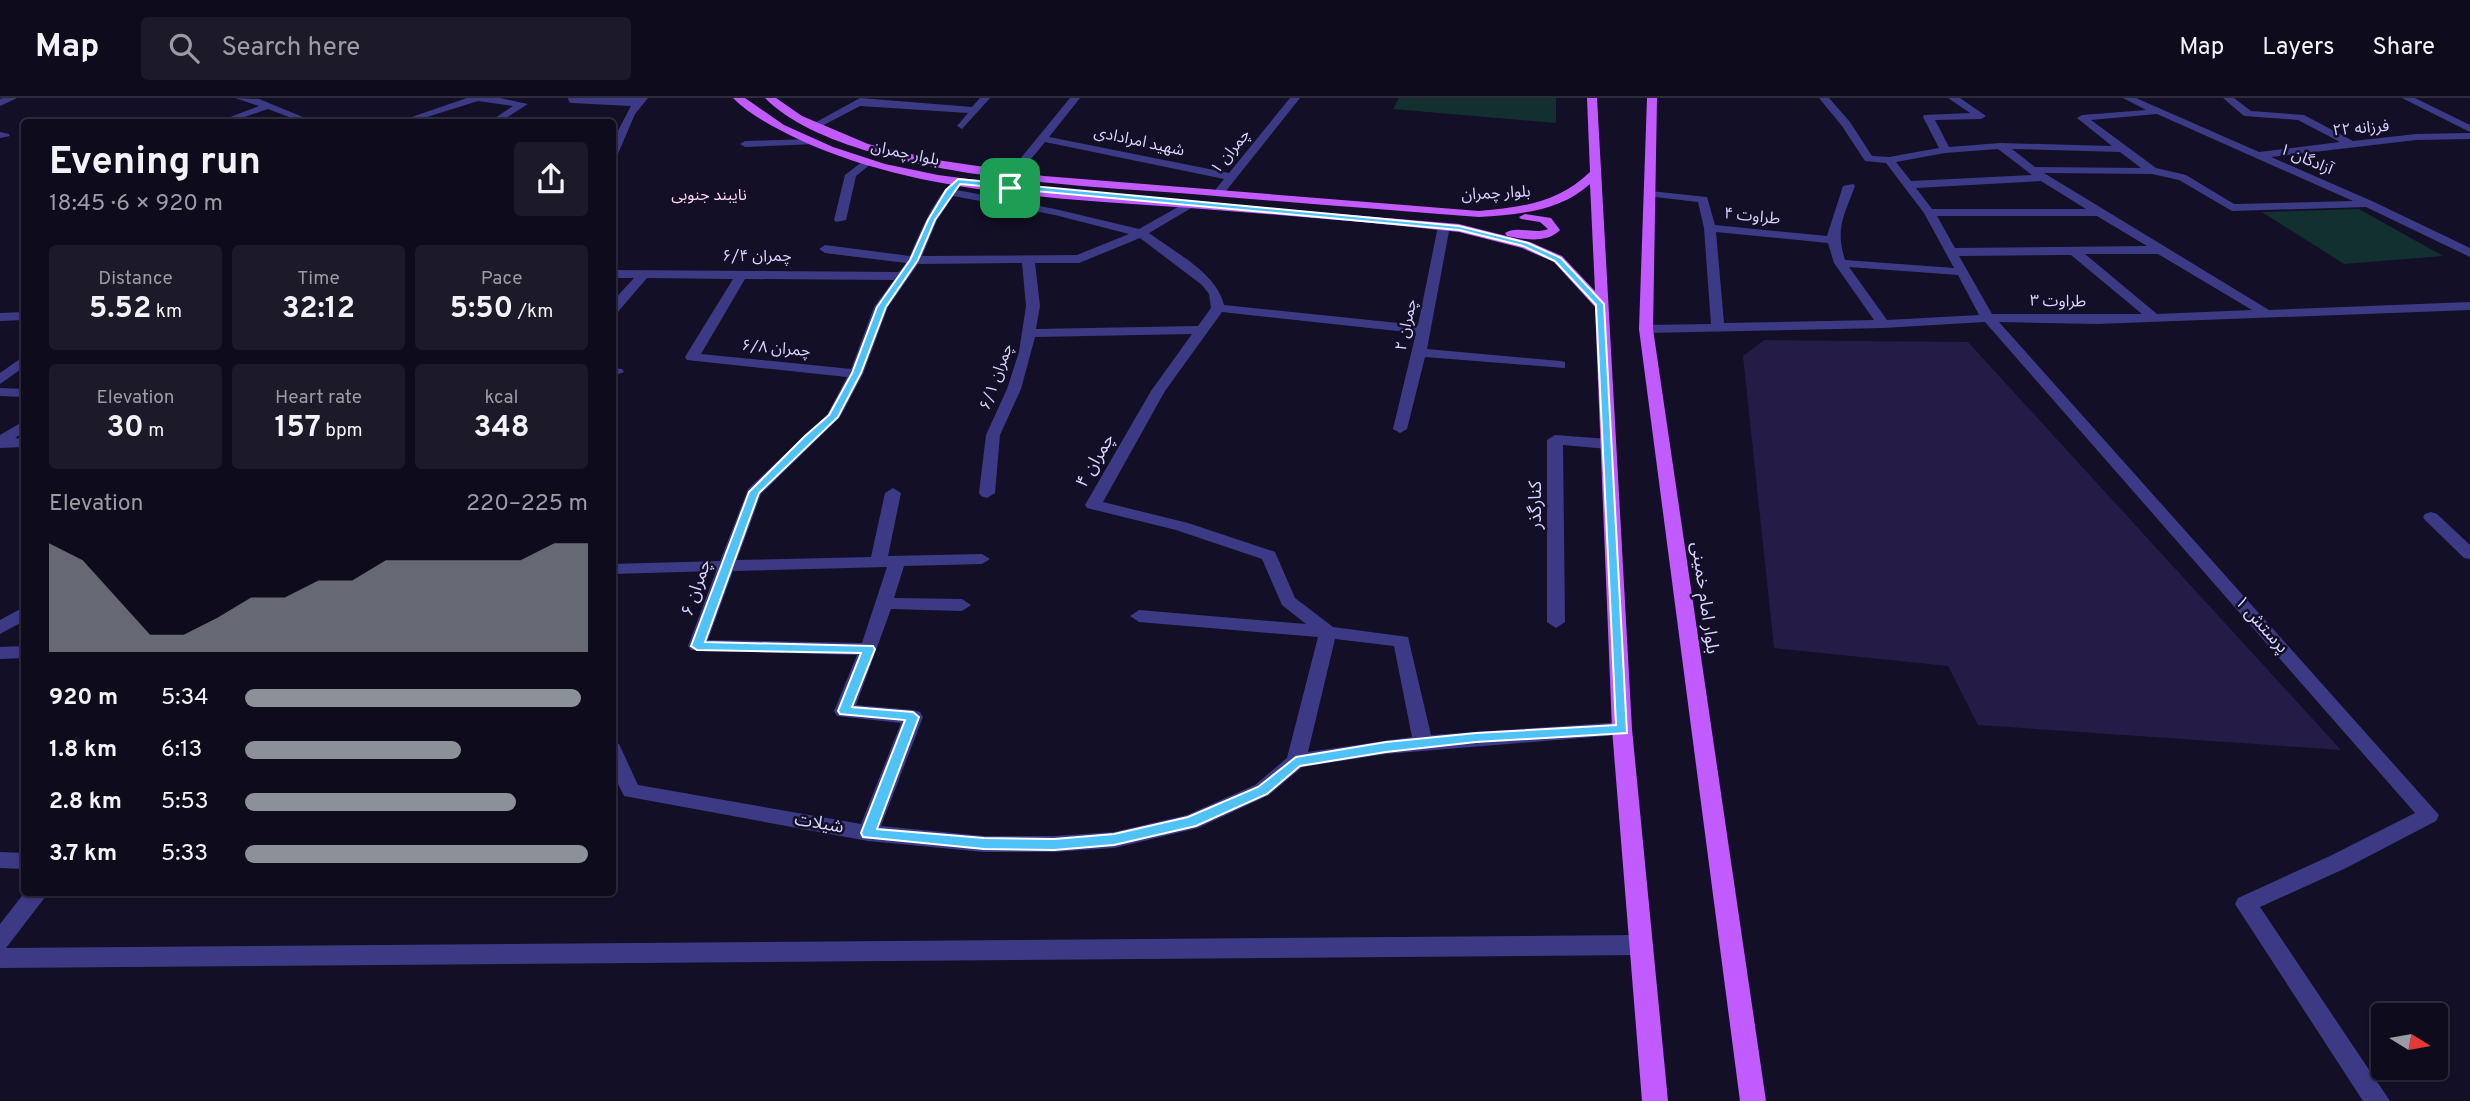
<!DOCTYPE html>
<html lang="en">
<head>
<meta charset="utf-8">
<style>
	body { margin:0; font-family:Overpass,"Noto Sans Arabic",sans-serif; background:#1c1929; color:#f1f3f6; height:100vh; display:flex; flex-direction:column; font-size:26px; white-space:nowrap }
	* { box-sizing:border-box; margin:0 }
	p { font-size:23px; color:#9b9ba3 }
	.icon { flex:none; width:38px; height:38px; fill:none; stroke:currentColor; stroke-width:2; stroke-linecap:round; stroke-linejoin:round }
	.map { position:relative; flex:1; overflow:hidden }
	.panel { position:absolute; left:21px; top:21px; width:595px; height:777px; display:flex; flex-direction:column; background:#0e0b1c; border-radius:7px; box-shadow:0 2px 5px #0004,0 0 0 2px #2e2b3b }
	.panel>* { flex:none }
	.needle { width:46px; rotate:101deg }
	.buttons { position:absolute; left:2371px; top:905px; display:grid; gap:14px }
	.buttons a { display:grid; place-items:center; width:77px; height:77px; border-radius:7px; background:#0e0b1c; box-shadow:0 2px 5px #0004,0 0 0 2px #2e2b3b; font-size:35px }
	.pin { position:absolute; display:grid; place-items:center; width:60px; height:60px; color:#fff; margin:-30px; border-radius:14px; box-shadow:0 4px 10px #0006 }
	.round { display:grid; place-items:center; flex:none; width:74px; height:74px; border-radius:7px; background:#1c1929 }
	.headline { display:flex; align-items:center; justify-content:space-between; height:119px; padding:0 28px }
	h1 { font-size:38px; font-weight:700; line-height:52px }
	.figures { display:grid; grid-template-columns:repeat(3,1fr); gap:10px; height:119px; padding:7px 28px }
	.figures div { display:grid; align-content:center; border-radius:7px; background:#1c1929; text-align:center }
	.figures b { font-size:30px; font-weight:700 }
	.figures small { font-size:19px; font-weight:400 }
	.figures p { font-size:19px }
	.chart { height:196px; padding:14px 28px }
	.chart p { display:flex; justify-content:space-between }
	.chart svg { width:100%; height:126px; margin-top:7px; fill:#8c9099; opacity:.7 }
	ul { padding:0 28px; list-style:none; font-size:23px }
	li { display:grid; grid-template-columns:112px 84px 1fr; align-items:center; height:52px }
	li i { height:18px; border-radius:9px; background:#8c9099 }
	header { display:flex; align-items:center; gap:42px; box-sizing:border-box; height:98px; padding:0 35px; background:#0e0b1c; border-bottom:2px solid #2e2b3b }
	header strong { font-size:33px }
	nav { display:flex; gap:38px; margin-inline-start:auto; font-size:24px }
	.search { width:490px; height:63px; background:#1c1929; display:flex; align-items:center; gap:18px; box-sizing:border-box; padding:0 24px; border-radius:7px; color:#9b9ba3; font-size:26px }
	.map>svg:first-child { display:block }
	.green { fill:#12302f }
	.building { fill:#241b47 }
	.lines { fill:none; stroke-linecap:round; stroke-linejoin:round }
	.minor { fill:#3d3a85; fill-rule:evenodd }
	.major { fill:#c25bff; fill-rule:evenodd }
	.route { fill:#4fc3f7; stroke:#fff; stroke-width:2; fill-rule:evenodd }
	.labels { text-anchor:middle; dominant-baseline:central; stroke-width:5; stroke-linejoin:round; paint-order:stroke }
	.far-street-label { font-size:16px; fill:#d9d4ff; stroke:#130f26 }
	.far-neighbourhood-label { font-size:16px; fill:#ffd6f0; stroke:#130f26 }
	.street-label { font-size:18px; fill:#d9d4ff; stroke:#130f26 }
</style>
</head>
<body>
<header>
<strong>Map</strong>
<div class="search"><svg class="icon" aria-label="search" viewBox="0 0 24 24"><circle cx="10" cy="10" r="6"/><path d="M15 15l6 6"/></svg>Search here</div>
<nav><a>Map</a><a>Layers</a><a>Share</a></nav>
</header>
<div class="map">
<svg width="2470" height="1003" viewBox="0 0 2470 1003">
	<rect width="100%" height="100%" fill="#130f26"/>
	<g class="green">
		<polygon points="1399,0 1556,0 1556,25 1393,11"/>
		<polygon points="2359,111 2443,158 2344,166 2262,114"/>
	</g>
	<polygon class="building" points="1764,242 1968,244 2341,652 1978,627 1948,568 1774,550 1743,258"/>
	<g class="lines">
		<g class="minor">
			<polygon points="3,0 17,0 0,8 0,1"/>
			<polygon points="235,0 259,1 315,24 302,24 268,11 230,24 217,24 259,8"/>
			<polygon points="467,0 500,0 528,6 500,24 489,24 513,8 478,3 411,24 397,24"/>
			<polygon points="568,0 648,0 635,16 617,58 612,61 612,44 631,8 572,5 569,4"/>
			<polygon points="860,0 972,9 980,0 990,0 962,31 957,28 968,15 860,8 818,30 809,28"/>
			<path d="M1070 0H1080L1049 39 1229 75 1290 0H1300L1222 98 1212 96 1224 81 1045 44C1034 57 1019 80 1001 78V74L1020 61Z"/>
			<path d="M1819 0H1829L1850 24 1872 58 1889 59 1939 50 1923 19 1924 17 1970 15 1948 0H1960L1986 18 1981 21 1935 22 1949 49 2000 45 2112 48 2077 20 2082 17 2146 12 2123 0H2136L2259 54 2340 44 2298 22 2244 18 2223 0H2234L2251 13 2304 17 2353 43 2416 36 2470 35V41L2416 42 2271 59 2374 104 2470 150V159L2366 109 2232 113 2179 82 2152 76 2044 75 2269 212 2470 204V212L2097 226 1999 224 2439 717 2436 723 2346 770 2260 809 2390 1003H2363L2235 806 2238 800 2330 758 2415 715 1985 224 1883 230 1646 235 1639 231 1646 227 1711 226 1704 130 1698 104 1646 98 1644 96 1650 93 1707 99 1715 127 1827 138 1843 88 1853 86 1855 88C1844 118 1835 130 1845 162L1954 170 1924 115 1886 65 1865 63 1842 28ZM2157 16 2353 103 2234 106 2186 77 2156 70 2091 22ZM1998 51 2032 77 1911 83 1896 64 1945 55ZM2012 51 2120 54 2141 70 2035 69ZM2041 83 2086 111H1932L1916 90ZM1937 118H2097L2147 148 1955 150ZM1716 134 1828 145 1834 165 1874 222 1724 225ZM2085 156H2158L2252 212 2157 216ZM2071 157 2142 216H1992L1959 158ZM1849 169 1958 177 1979 217 1887 222Z"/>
			<polygon points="2402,0 2415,0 2470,27 2470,34"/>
			<polygon points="0,34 9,36 10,38 0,40"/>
			<polygon points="812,41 817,44 816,46 745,49 740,46 745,43"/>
			<polygon points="863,63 872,65 856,78 846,122 836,124 834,122 845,77"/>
			<path d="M956 83 962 86 957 92 1055 111 1139 131 1185 105H1193V109L1149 135C1174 154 1217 175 1224 207L1418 227 1438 128 1448 125 1450 128 1427 251 1560 263 1565 264V270L1425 259 1407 331 1400 335 1393 331 1416 235 1222 214 1165 293 1103 404 1188 425 1275 454 1295 500 1333 529 1408 539 1431 637 1622 624 1629 626 1632 631 1629 636 1386 656 1302 669 1269 697 1198 730 1114 750 1054 754H984L868 743 624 698 612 674V644L619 646 638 687 861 726 901 625 837 618 834 613 857 557 691 552 688 548 716 473 612 476V466L720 463 748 391 827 317 847 279 687 262 685 259 733 181 647 180 617 215 612 216V204L634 180H612V172L899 174 906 165 825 155 819 151 825 147 910 158C919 137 937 92 956 83ZM953 98 1055 117 1129 136 1077 157 922 158 937 122ZM1140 140 1202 187 1209 196 1211 210 1198 228 1036 231 1040 208 1035 165H1079ZM1022 165 1026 208 1019 254 1007 291 986 337 979 395 981 398 987 400 995 395 1000 337 1021 291 1035 239 1192 236 1151 293 1085 407 1087 410 1176 432 1262 461 1282 507 1306 526 1139 512 1130 518 1139 524 1318 539 1287 660 1255 687 1187 717 1114 734 1054 738H984L881 728 923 619 920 614 913 612 856 607 891 511 962 513 971 507 962 501 894 500 904 468 982 466 990 461 982 456 888 458 901 395 893 390 885 395 871 459 737 462 761 396 840 319 863 276 888 209 918 166ZM745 181 894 182 874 209 851 271 701 256ZM887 469 862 545 708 542 733 473ZM1335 541 1394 548 1412 639 1308 654Z"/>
			<polygon points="24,214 24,222 0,223 0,215"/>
			<polygon points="24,258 24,269 0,286 0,275"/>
			<polygon points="612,270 622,271 624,274 612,278"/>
			<polygon points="0,290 24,291 24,299 0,298"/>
			<polygon points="24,323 24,334 15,340 24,341 24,349 0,350 0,337"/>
			<polygon points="1555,337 1608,341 1616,346 1608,351 1563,347 1565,524 1556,530 1547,524 1547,342"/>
			<polygon points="2431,414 2437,416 2470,447 2470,461 2464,460 2425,422 2423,419 2425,416"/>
			<polygon points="24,509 24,523 0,536 0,522"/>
			<polygon points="24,548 24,560 0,561 0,549"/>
			<polygon points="0,754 24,755 24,771 0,770"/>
			<polygon points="25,794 49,794 6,850 1641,837 1649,840 1652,847 1649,854 1641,857 0,870 0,826"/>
		</g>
		<g class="major">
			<path d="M733 0H745L784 27 833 49 885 66 938 77 1052 92 1459 126 1530 144 1562 158 1595 193 1590 86C1559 114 1519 116 1479 119 1387 112 1296 105 1204 97 1092 88 846 81 765 0H776L802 18 868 46 937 62 1044 78 1479 113C1522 109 1558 105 1590 74L1587 0H1597L1632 631 1668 1003H1642L1612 631 1595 209 1554 164 1522 150 1459 134C1369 124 1279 117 1190 110 1060 100 920 97 800 42 777 31 751 18 733 0Z"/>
			<polygon points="1647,0 1657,0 1653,231 1766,1003 1740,1003 1639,231"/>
			<path d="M1525 116 1551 120 1560 132C1546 146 1524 141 1507 138L1505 135C1517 127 1534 137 1548 131L1540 124 1521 121 1519 119Z"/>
		</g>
	</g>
	<path class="route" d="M958 81 1459 128 1528 145 1561 160 1604 206 1627 635 1476 644 1386 654 1300 668 1267 696 1196 728 1114 747 1054 752 984 751 863 739 861 735 905 622 840 616 838 613 861 555 697 552 691 548 749 394 805 338 829 317 852 275 877 209 910 162 928 122 946 92ZM960 86 1459 132 1523 148 1555 163 1596 207 1616 627 1476 635 1386 644 1296 659 1258 689 1188 719 1114 736 1054 741 984 740 877 731 919 619 913 614 852 609 875 551 873 548 705 544 759 395 838 319 861 275 886 209 918 162 935 122Z"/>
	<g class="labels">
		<g class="far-street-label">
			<text transform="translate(2361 31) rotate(-5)">فرزانه ۲۲</text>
			<text transform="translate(1139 44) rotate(12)">شهید امرادادی</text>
			<text transform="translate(1231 54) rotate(-51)">چمران ۱</text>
			<text transform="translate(905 56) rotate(12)">بلوار چمران</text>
			<text transform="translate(2306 62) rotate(23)">آزادگان ۱</text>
			<text transform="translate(1496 96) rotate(-3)">بلوار چمران</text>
			<text transform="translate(1752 119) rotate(6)">طراوت ۴</text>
			<text x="757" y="159">چمران ۶/۴</text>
			<text transform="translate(2058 204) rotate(1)">طراوت ۳</text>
			<text transform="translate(1407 227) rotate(-78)">چمران ۲</text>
			<text transform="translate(776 251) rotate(5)">چمران ۶/۸</text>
			<text transform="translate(997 279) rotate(-70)">چمران ۶/۱</text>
		</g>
		<g class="far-neighbourhood-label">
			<text x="709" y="98">نایبند جنوبی</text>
		</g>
		<g class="street-label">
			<text transform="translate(1096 363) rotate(-60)">چمران ۴</text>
			<text transform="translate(1536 407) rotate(-90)">کنارگذر</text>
			<text transform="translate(697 490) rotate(-71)">چمران ۶</text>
			<text transform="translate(1704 500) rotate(82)">بلوار امام خمینی</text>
			<text transform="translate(2261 527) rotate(48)">پرستش ۱</text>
			<text transform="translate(819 726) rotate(10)">شیلات</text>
		</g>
	</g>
</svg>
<div class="buttons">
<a><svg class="needle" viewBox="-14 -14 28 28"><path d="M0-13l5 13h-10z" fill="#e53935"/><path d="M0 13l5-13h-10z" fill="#9b9ba3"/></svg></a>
</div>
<div class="pin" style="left:1010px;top:90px;background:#1e9e55"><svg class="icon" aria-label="arrive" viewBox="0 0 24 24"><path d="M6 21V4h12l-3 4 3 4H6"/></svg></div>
<section class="panel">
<div class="headline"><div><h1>Evening run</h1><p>18:45 · 6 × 920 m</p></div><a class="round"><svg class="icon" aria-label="share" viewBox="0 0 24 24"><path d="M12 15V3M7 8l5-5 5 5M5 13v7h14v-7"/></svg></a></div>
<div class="figures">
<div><p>Distance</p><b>5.52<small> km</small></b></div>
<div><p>Time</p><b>32:12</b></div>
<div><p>Pace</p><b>5:50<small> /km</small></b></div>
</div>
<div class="figures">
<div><p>Elevation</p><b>30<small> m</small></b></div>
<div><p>Heart rate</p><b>157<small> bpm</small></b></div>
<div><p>kcal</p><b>348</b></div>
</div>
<div class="chart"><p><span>Elevation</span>220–225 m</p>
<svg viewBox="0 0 160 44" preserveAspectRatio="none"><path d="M0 44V6L10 12L20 25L30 38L40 38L50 32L60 25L70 25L80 19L90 19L100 12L110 12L120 12L130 12L140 12L150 6L160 6V44z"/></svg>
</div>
<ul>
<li><b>920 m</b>5:34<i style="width:98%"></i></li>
<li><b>1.8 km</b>6:13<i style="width:63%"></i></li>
<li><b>2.8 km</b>5:53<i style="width:79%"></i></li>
<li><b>3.7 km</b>5:33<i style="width:100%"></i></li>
</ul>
</section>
</div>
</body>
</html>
